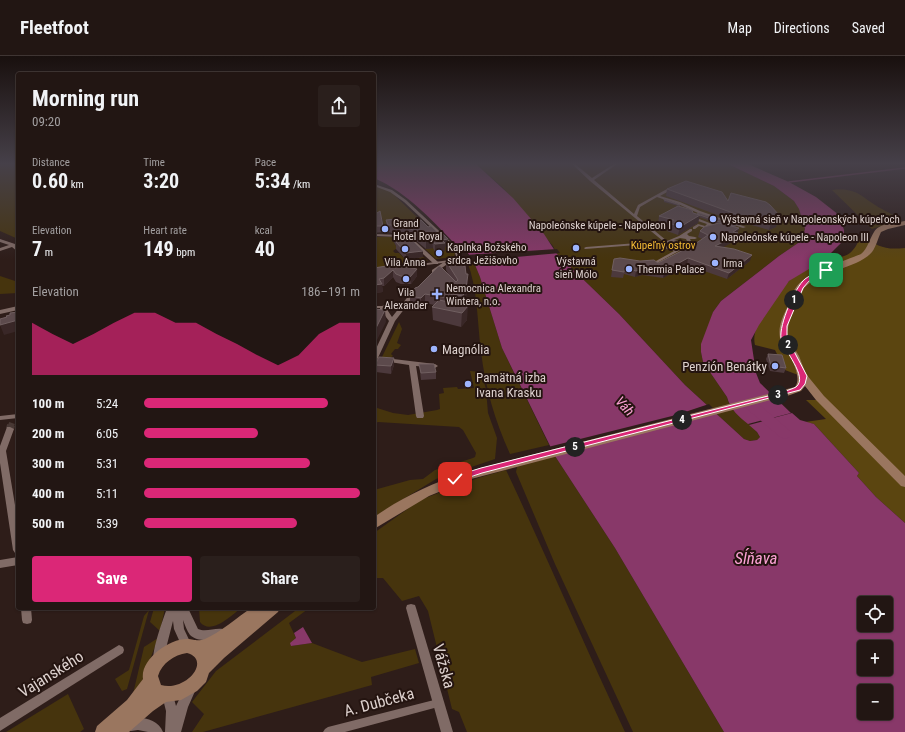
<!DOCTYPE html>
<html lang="en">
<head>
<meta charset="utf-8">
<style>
	body { margin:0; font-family:"Roboto Condensed",sans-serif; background:#2a1f1c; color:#f1f3f6; height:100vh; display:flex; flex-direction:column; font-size:15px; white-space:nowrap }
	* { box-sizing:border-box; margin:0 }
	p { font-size:13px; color:#a29fa0 }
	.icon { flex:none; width:22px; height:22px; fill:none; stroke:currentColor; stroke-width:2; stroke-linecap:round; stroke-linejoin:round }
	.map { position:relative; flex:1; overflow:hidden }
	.drawer { position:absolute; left:16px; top:16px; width:360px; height:538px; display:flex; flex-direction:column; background:#221613; border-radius:4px; box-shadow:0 1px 3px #0004,0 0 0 1px #3f3533 }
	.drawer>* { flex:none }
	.fabs { position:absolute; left:857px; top:540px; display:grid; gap:8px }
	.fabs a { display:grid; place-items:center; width:36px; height:36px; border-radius:4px; background:#221613; box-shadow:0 1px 3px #0004,0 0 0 1px #3f3533; font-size:20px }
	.pin { position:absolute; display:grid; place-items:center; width:34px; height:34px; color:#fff; margin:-17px; border-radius:8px; box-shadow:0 2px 6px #0006 }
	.km { position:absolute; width:20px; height:20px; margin:-10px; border-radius:50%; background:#222; color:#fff; font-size:11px; line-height:20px; text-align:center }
	.round { display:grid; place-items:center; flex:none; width:42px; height:42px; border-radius:4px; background:#2a1f1c }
	.head { display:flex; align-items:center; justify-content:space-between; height:68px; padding:0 16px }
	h1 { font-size:22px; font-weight:700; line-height:30px }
	.metrics { display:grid; grid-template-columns:repeat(3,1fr); gap:6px; height:68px; padding:4px 16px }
	.metrics div { display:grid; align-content:center }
	.metrics b { font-size:20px; font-weight:700 }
	.metrics small { font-size:11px; font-weight:400 }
	.metrics p { font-size:11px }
	.chart { height:112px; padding:8px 16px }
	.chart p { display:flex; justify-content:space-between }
	.chart svg { width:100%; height:72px; margin-top:4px; fill:#db2777; opacity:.7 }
	.button { display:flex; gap:8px; margin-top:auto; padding:8px 16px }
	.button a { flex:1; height:46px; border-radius:4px; background:#db2777; color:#fff; font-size:16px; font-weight:700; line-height:46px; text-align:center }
	.button a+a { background:#2a1f1c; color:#f1f3f6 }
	ul { padding:0 16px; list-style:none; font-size:13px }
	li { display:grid; grid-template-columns:64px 48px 1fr; align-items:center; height:30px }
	li i { height:10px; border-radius:5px; background:#db2777 }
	header { display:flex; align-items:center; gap:24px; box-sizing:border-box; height:56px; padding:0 20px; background:#221613; border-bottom:1px solid #3f3533 }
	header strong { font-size:19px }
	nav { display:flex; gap:22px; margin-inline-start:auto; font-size:14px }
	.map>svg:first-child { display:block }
	.green { fill:#46340d }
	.forest { fill:#5b4510 }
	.water { fill:#883869; fill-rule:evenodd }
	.pier { fill:#2e1d19 }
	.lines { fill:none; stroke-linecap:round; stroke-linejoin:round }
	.stream { stroke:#883869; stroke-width:1.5 }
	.river { fill:#883869; fill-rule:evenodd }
	.minor-tunnel-far1 { stroke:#483834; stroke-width:6; stroke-dasharray:6 3.5; stroke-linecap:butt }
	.minor-tunnel { stroke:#483834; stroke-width:8; stroke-dasharray:8 4; stroke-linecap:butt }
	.pedestrian { fill:#806b66; fill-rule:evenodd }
	.minor { fill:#806b66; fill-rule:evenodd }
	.secondary { fill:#9a765f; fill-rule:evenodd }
	.wall { fill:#4c393c }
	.shaded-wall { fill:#392727 }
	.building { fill:#5c4a4c; stroke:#705f60 }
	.route { fill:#db2777; stroke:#fff }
	.poi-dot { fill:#9db4fd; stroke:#241410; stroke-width:1.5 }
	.labels { text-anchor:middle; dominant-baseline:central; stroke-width:4; stroke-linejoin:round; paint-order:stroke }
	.far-poi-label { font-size:11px; fill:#ddd1ce; stroke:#241410; text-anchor:start }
	.far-park-label { font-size:11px; fill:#f2ba34; stroke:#241410 }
	.poi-label { font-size:13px; fill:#ddd1ce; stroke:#241410; text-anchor:start }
	.water-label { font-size:14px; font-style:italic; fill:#fba1d4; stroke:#241410 }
	.near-street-label { font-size:16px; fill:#ddd1ce; stroke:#241410 }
	.near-water-label { font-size:17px; font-style:italic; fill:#fba1d4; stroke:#241410 }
</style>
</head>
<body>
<header>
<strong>Fleetfoot</strong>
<nav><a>Map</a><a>Directions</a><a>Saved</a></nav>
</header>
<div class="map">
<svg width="905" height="676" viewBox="0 0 905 676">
	<rect width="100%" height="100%" fill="#2e1d19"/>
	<g class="green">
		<polygon points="0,108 18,108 18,183 0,175"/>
		<path d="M476 108H728L774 130 794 145 799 153 805 173 801 185 779 200 721 245 713 256 701 296 703 306 727 341C731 360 752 365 760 381L757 384 750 385 744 383 685 329 619 258 557 198 553 190 503 132Z"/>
		<polygon points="374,129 390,135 419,163 397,165 398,169 384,170 382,162 374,162"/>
		<path d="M832 134C859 131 861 142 882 153 889 157 895 159 900 164L872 173Z"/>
		<polygon points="374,181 393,181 393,184 397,192 393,195 395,197 399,197 406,204 423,201 428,205 374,215"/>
		<polygon points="448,190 455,197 454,201 436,203 425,193"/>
		<path d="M473 204 480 221 502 292 549 389 510 398C495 365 485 331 481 295 477 265 478 233 467 205Z"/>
		<polygon points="0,220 18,226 18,237 0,238"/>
		<polygon points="399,266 402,273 397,287 401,289 398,293 395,293 391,298 393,300 390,302 382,301"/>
		<polygon points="470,315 481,316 486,333 488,357 497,382 495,403 436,423 374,461 374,434 410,424 423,423 435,414 473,402 475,401 476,397 463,374 459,371 378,366 374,368 374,351 393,357 408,359 437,354 440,353 439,338 444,337 443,332 457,331 458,333 474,332"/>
		<polygon points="555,400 615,492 724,676 633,676 555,508 516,416 517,411"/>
		<path d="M506 414C547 501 584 589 625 676H467L459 656 452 653 428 555 419 540 402 545 383 522H374V477L420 444 478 422Z"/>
		<polygon points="154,552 165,552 160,575 150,566"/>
		<path d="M199 552H241C232 559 211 580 200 566Z"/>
		<polygon points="299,552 308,553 289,567 296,582 291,590 312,587 362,606 415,593 419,607 371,621 372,629 203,676 192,676 204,658 192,646 216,615"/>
		<polygon points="149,554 127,633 122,635 115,623 129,614 144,560"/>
		<polygon points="158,582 141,628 133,638 144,591"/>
		<polygon points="68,638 84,673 80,676 6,676"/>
	</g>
	<path class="forest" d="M861 179C879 191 884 194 905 192V467L876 441 857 420 859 417 814 368 805 366 826 363 806 344H823L806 322 785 314 775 294 755 289C749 268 782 228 799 217 806 212 816 208 824 204 832 201 842 203 850 197 856 192 858 186 861 179Z"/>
	<g class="water">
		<path d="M374 108H476L513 142 544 178 557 198 619 258 685 329 744 383 750 385 757 384 760 381 757 376 749 369 768 364 778 371 780 369 773 362 792 357 800 364 814 368 859 417 857 420 876 441 905 467V676H724L615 492 555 400 502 292 480 221 473 204 467 196 461 194C434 167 409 137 374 122ZM864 547H886V569H864ZM864 591H886V613H864ZM864 635H886V657H864Z"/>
		<path d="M728 108H748L789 126 816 141 839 159 844 174V184L824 204 789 225 759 269 751 284 756 317 760 327 791 357 772 362 768 359 766 360 767 363 748 368C739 361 730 353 727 341L703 306 701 296V288L713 256 721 245 779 200 801 185 805 173 799 153 794 145 774 130Z"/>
		<polygon points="303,571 312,587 291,590 290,587 296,582 294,577"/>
	</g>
	<g class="pier">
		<polygon points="557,193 560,197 482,204 470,204 466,199"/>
		<polygon points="709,348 718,357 553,400 548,391 676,359"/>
	</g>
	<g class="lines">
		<polyline class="stream" points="789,126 905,112"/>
		<polygon class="river" points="751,345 756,346 790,375 793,378 790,381 785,383 780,381 746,352 744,349 746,346"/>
		<polyline class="minor-tunnel-far1" points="11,370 12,367"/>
		<polyline class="minor-tunnel" points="10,373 11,369"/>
		<g class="pedestrian">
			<path d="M572 108H575L592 122 614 108H617L594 124 634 158 638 149 667 133 674 132V134L669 135 660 140 680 146 700 155 746 171 743 172 698 157 678 148 657 141 640 151 637 160 667 185 679 180 690 173H692V175L687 178 689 180 695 181 697 182 695 183H690L693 189 692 190 685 194 679 195 657 207H656V205L674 195 667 193 661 189 662 187 585 193 584 192 586 191 663 185 590 125ZM680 182 686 183 689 189H687L682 186 674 184ZM667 187C674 186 679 187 684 192 677 194 671 193 665 189Z"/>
			<polygon points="374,128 392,134 406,144 452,187 458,194 461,202 464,202 464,204 397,213 396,212 398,211 457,203 454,194 450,189 404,146 390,136 374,130"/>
			<polygon points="692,161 694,161 720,171 718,172 710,169 705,172 699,170 695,173 693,173 693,171 698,168 705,170 707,168 692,163"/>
			<polygon points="374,250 383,250 385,251 383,252 374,252"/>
			<polygon points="438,643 441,644 442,647 441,650 438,651 345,676 323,676 325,673 328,671"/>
		</g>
		<g class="minor">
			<polygon points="374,178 400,179 402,180 400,181 374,180"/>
			<polygon points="0,183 15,188 18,192 18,196 12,191 0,195 0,192 9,189 0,186"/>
			<polygon points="412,186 416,186 438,206 438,208 434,208 412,188"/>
			<polygon points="444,206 447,208 446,209 436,216 432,216 432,214"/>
			<path d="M416 232 419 234 395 265 377 304 374 306V297L389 265 380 253V251L393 245 402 248 414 233ZM393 249 400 251 392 261 386 252Z"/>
			<polygon points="18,250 18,254 0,258 0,254"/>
			<polygon points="385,302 435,308 438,310 435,312 416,310 424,360 423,362 417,362 416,360 409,309 383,305 382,304"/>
			<polygon points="18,358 18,362 0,364 0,360"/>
			<polygon points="7,371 10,371 14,373 6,395 18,467 18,498 15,497 13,494 0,407 0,390"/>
			<polygon points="18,501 18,509 0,512 0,504"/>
			<polygon points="411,548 415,549 416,552 453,676 441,676 406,552 407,549"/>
			<polygon points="21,552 31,552 32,564 31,567 27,568 23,567 22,564"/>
			<path d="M167 552H188L198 573C207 577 217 570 226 574L227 577 226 580C216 584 198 587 190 579 187 575 185 569 183 564L184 573 192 590 191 593 187 595 183 593 174 573 173 565 162 608 158 609 154 608C150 598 163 564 167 552Z"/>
			<polygon points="119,589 123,591 124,594 123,597 0,675 0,662"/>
			<polygon points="190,628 194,629 196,633 188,651 181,676 165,676 166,655 162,639 164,635 168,634 172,635 176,650 186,629"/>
			<path d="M134 662C145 661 159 665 163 676H148L138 674 131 675 127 673 125 669 127 665Z"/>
		</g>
		<g class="secondary">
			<path d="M905 165V169L888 173 881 176C878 182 876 191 872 196 859 212 821 214 804 232L790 263 787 276 788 282 799 300 806 318 824 340 905 420V431L901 430 816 344 805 330 801 335 790 339 471 423 429 440 374 473V461C401 442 431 428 462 417L795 331C804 319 786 293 780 282 778 271 782 262 787 252 790 245 792 236 797 230 807 216 845 205 861 198 868 192 869 184 874 176 879 167 896 167 905 165Z"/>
			<path d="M251 552H280L278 556 224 602 209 617 206 626 197 635 181 644 166 646 153 655 129 676H95L97 670 127 644 143 623C140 604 168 583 187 583 195 583 196 586 205 583 219 577 238 561 251 552ZM187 597C212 604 186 636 161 629L158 620C162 607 174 599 187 597Z"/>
		</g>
	</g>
	<g class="wall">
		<polygon points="667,133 778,163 776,171 769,174 744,167 742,168 666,140"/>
		<polygon points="664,143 680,149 679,150 693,157 736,169 736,171 739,172 735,185 723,191 750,205 727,223 687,209 663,222 642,219 635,221 624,218 623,222 611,221 612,214 640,205 658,207 695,188 702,183 698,181 700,175 717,167 699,161 698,167 678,179 667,175 668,171 658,168 659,160 678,150 664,146"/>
		<polygon points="374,157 383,170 383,176 374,177"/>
		<polygon points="386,164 397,168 421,164 448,190 445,191 445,195 435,196 433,192 426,193 413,182 397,177 393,177 423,195 423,201 406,204 396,193 396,190 392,182 392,177 389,176 386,171"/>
		<polygon points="457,204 466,215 468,227 466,241 463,249 467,264 461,271 433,264 432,251 434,249 425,247 421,252 410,250 410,240 418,231 449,219 446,214 446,205"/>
		<polygon points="399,211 417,220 411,228 401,228 396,226 393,221 384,230 382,230 383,236 374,237 374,212"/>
		<polygon points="768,298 786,312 784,317 770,315 766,303"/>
		<polygon points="419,308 436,316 436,323 421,324"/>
		<polygon points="375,309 394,309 391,318 376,316"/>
	</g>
	<g class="shaded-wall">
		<polygon points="504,108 508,108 507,110 504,111"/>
		<polygon points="700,159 698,167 678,179 680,171"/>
		<polygon points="746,160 744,167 742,168 744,161"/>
		<polygon points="778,163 776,171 769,174 771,167"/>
		<polygon points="739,172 735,185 714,196 715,190 733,176"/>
		<polygon points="448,183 448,190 445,191 445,195 435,196 435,188 442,184"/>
		<polygon points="432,184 433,192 426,193 426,185"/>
		<polygon points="423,195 423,201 406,204 406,197"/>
		<polygon points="752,199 750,205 727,223 729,217"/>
		<polygon points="688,202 687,209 663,222 664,215"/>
		<polygon points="466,206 466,215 463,210"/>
		<polygon points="417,213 417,220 411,228 410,221"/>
		<polygon points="643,213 642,219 635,221 636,215"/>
		<polygon points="393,214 393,221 384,230 384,222"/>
		<polygon points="468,218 468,227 466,241 463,249 463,240"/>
		<polygon points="382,228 383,236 374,237 374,229"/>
		<polygon points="425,238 425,247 421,252 421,242"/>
		<polygon points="452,238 452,247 449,252 449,242"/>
		<polygon points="468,250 467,264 461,271 462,257"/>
		<polygon points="385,254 386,266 374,290 374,276"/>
		<polygon points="18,264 18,275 4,279 0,269"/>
		<polygon points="394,302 394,309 391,318 391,310"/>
	</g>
	<g class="building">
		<polygon points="686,125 722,136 728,145 731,137 766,146 770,149 779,159 778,163 771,167 746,160 744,161 667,133"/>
		<polygon points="664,143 680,149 664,144"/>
		<polygon points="678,150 692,154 693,157 700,159 680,171 669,167 674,164 659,160"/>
		<polygon points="380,155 383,170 374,170 374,157 377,157"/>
		<polygon points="699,157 736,169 734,170 729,169 697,158"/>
		<polygon points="396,163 397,168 421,164 428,171 431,170 439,178 442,177 448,183 442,184 445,187 435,188 432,184 426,185 413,174 397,169 388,169 386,164"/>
		<polygon points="719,167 739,172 733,176 738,177 736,178 737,179 715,190 734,193 752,199 729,217 688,202 664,215 643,213 636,215 625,211 624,216 612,214 614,203 620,202 640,205 654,204 658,207 695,188 708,179 700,175 704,171"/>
		<polygon points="392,176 408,180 423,195 406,197 396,186 397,186"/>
		<polygon points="450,201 457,202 456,204 466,206 463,210 465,210 466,218 468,218 466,232 463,240 452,238 449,242 425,238 421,242 410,240 415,232 418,231 439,210 441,211 456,226 458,224 446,205"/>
		<polygon points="399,208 395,212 403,210 417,213 410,221 401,220 396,218 393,214 384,222 379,223 382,228 374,229 374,212"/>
		<polygon points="439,244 468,250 462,257 432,251"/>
		<polygon points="374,253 385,254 374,276"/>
		<polygon points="18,256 18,264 0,269 0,263 7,261 6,260 10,259 10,257"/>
		<polygon points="768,298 782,299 786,312 771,310"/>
		<polygon points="379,301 394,302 391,310 375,309"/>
		<polygon points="419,308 434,308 436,316 421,317"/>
	</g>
	<linearGradient id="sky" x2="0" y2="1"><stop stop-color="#19100e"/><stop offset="0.53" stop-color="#464049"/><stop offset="1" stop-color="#464049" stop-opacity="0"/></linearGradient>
	<rect width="905" height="203" fill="url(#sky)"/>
	<path class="route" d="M824 213 829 214 809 225 803 232 787 270V282L807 320 805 328 800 334 482 417 455 426 451 423 452 421 481 412 784 336C787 334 793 333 796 331 809 321 783 294 781 282 779 269 795 231 805 223 810 219 818 216 824 213Z"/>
	<g class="poi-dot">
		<circle cx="713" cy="163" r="4"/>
		<circle cx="679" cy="169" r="4"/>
		<circle cx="385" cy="173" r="4"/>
		<circle cx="713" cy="181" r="4"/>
		<circle cx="576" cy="192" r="4"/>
		<circle cx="405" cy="193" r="4"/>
		<circle cx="439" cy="197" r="4"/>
		<circle cx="715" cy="207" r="4"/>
		<circle cx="629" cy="213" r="4"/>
		<circle cx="406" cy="223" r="4"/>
		<path d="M435 232h4v4h4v4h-4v4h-4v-4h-4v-4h4z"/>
		<circle cx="434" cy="293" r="4"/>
		<circle cx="775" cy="310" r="4"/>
		<circle cx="468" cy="328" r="4"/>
	</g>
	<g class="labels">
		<g class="far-poi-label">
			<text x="721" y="163">Výstavná sieň v Napoleonských kúpeľoch</text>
			<text x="393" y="167">Grand<tspan x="393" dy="13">Hotel Royal</tspan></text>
			<text x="671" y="169" text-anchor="end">Napoleónske kúpele - Napoleon I</text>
			<text x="721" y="181">Napoleónske kúpele - Napoleon III</text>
			<text x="447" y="191">Kaplnka Božského<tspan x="447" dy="13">srdca Ježišovho</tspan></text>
			<text x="576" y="205" text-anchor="middle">Výstavná<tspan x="576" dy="13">sieň Mólo</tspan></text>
			<text x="405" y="206" text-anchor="middle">Vila Anna</text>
			<text x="723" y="207">Irma</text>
			<text x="637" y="213">Thermia Palace</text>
			<text x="446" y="232">Nemocnica Alexandra<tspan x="446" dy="13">Wintera, n.o.</tspan></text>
			<text x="406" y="236" text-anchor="middle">Vila<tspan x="406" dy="13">Alexander</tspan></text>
		</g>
		<g class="far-park-label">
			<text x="663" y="189">Kúpeľný ostrov</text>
		</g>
		<g class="poi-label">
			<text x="442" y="293">Magnólia</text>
			<text x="767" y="310" text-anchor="end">Penzión Benátky</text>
			<text x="476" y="321">Pamätná izba<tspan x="476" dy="15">Ivana Krasku</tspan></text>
		</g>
		<g class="water-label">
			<text transform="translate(625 350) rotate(47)">Váh</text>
		</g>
		<g class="near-street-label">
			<text transform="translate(444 610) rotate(74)">Vážska</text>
			<text transform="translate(51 618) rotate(-32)">Vajanského</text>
			<text transform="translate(379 646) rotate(-15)">A. Dubčeka</text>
		</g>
		<g class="near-water-label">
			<text x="756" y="502">Sĺňava</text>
		</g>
	</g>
</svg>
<div class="fabs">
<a><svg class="icon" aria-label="locate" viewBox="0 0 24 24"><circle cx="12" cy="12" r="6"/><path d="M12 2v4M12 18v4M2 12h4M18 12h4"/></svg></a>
<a>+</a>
<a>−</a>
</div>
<div class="pin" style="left:826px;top:214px;background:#1e9e55"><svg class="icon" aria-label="arrive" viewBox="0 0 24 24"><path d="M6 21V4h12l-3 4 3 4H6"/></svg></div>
<div class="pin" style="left:455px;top:423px;background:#d93025"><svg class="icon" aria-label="check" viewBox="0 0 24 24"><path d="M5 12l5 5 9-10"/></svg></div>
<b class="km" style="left:794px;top:244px">1</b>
<b class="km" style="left:788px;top:289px">2</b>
<b class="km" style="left:778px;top:339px">3</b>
<b class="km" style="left:682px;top:364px">4</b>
<b class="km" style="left:575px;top:391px">5</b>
<section class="drawer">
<div class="head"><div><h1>Morning run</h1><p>09:20</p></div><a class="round"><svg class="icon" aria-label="share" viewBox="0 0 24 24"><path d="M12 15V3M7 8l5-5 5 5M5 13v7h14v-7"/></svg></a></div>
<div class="metrics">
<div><p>Distance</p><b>0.60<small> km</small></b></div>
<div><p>Time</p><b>3:20</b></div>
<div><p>Pace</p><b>5:34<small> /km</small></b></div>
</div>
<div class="metrics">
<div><p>Elevation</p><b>7<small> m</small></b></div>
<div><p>Heart rate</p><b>149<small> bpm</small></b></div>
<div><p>kcal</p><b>40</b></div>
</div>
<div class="chart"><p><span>Elevation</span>186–191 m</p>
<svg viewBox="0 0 160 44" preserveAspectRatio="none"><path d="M0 44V12L10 19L20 25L30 19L40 12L50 6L60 6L70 12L80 12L90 19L100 25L110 32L120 38L130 32L140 19L150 12L160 12V44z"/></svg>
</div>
<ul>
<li><b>100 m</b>5:24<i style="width:85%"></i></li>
<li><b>200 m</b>6:05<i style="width:53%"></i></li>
<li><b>300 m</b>5:31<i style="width:77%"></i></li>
<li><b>400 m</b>5:11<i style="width:100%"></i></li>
<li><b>500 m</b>5:39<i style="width:71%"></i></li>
</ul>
<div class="button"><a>Save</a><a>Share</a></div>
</section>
</div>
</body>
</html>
